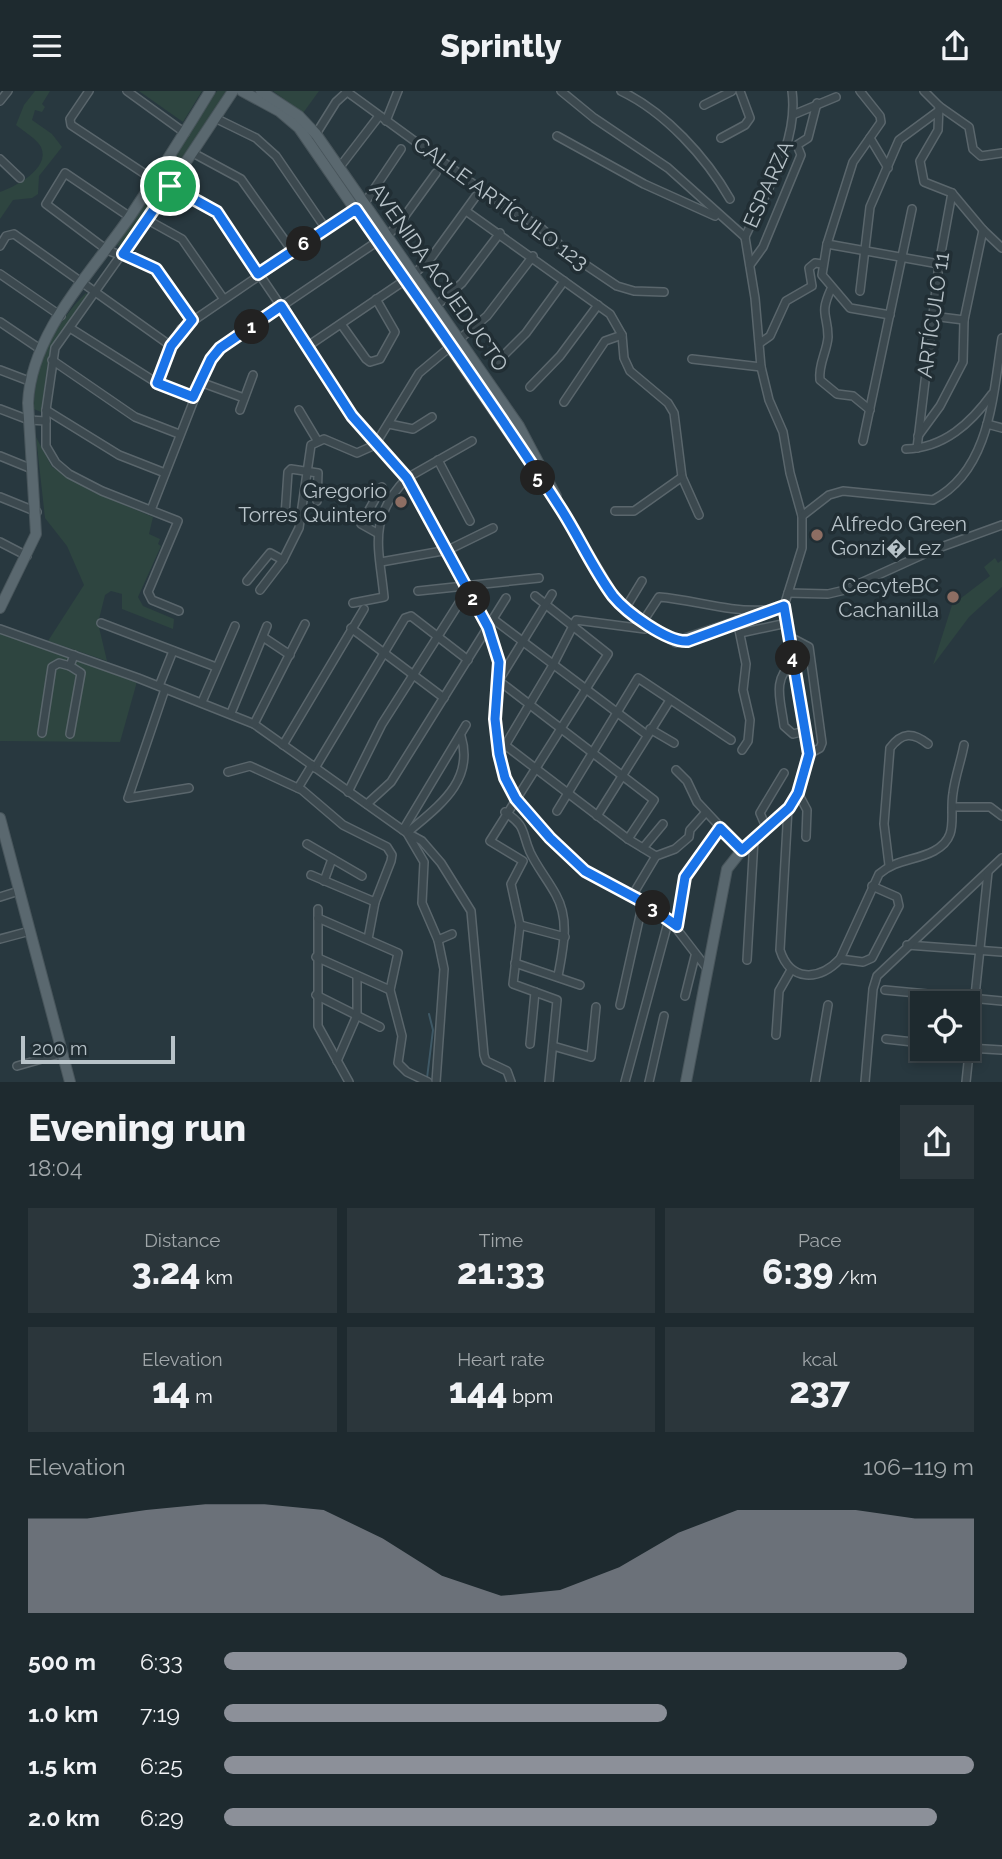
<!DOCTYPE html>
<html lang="en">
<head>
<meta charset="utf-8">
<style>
	body { margin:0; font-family:Raleway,sans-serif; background:#2b363b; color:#f1f3f6; height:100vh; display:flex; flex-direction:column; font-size:26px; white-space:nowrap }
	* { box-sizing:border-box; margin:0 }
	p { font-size:23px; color:#a1a7aa }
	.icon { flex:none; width:38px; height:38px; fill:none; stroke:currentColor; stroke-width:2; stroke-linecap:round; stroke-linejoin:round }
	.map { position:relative; height:991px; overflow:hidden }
	.drawer { display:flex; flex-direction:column; background:#1e2a2f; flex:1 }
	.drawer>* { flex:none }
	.controls { position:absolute; left:910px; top:900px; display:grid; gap:14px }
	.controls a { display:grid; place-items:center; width:70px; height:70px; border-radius:0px; background:#1e2a2f; box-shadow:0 4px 10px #0003,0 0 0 2px #3c464b; font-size:35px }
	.scale { position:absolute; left:21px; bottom:18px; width:154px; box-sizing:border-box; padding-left:7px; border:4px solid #b8c3c9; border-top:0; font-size:19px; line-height:24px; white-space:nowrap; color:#b8c3c9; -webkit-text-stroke:5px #212e34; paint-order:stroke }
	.pin { position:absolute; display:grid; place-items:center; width:60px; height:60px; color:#fff; margin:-30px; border:4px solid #fff; border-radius:50%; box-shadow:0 2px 7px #0007 }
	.km { position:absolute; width:35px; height:35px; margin:-18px; border-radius:50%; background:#222; color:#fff; font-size:19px; line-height:35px; text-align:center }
	.round { display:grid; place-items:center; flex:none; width:74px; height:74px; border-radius:0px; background:#2b363b }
	.headline { display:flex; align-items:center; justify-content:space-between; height:119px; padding:0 28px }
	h1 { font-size:38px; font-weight:800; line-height:52px }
	.stats { display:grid; grid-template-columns:repeat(3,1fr); gap:10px; height:119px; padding:7px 28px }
	.stats div { display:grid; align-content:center; border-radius:0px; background:#2b363b; text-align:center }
	.stats b { font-size:35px; font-weight:800 }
	.stats small { font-size:19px; font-weight:400 }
	.stats p { font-size:19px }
	.chart { height:196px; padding:14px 28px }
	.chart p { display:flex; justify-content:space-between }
	.chart svg { width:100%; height:126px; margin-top:7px; fill:#8c9099; opacity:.7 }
	ul { padding:0 28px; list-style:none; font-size:23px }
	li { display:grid; grid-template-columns:112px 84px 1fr; align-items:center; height:52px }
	li i { height:18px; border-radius:9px; background:#8c9099 }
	header { display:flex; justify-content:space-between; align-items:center; height:91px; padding:0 28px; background:#1e2a2f; font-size:32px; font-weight:800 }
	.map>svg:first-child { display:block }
	.green { fill:#2e4540 }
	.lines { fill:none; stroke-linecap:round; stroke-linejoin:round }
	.stream { stroke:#3f5966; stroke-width:2 }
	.minor-casing { stroke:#5a666c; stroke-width:10 }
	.major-casing { stroke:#48555b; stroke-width:12 }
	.minor { stroke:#3c494f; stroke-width:7 }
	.major { stroke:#5a686f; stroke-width:10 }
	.route-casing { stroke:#fff; stroke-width:14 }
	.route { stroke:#1a73e8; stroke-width:9 }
	.education-dot { fill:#8d6e63; stroke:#212e34; stroke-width:2.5 }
	.labels { text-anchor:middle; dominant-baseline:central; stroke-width:7; stroke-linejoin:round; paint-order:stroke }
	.street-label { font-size:21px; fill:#b8c3c9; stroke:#212e34 }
	.poi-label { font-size:21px; fill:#b8c3c9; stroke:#212e34; text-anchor:end }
</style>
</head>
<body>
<header><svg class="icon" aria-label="menu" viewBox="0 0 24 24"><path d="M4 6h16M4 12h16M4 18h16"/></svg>Sprintly<svg class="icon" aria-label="share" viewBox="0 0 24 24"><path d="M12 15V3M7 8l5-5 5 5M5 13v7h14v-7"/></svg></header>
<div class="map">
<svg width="1002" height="991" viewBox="0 0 1002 991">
	<rect width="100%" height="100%" fill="#28383f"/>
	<g class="green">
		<path d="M35 0H50L42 13 45 16 42 21 35 19 32 29 52 43 62 56 39 85 38 103 32 107 13 109 0 128V101C14 96 51 78 41 56 37 48 23 40 16 34L24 14Z"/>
		<polygon points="139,0 202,0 183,31"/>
		<polygon points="217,0 226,0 169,87 162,85"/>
		<polygon points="273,0 319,0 303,22"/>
		<polygon points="157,95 162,98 122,156 117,154"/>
		<path d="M86 202 88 205 49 264 41 321 34 318C34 275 55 232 86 202Z"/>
		<polygon points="36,346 52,376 91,400 153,426 149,443 160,448 158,453 161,455 138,506 143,515 174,528 173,538 122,518 122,503 111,500 105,504 98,532 107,570 48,550 84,494 67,455 45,427"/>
		<polygon points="995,467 998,472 1002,469 1002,496 969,526 933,574 952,514 990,485 984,476"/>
		<polygon points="0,538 138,587 120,651 0,650"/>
	</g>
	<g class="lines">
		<polyline class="stream" points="427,987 433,939 429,923"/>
		<defs>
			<g id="minor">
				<polyline points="89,0 70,28 71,34 154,89"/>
				<polyline points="127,0 185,42"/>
				<polyline points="346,0 494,108 540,136 571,164 617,195 634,200 664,201"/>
				<polyline points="561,0 594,27 668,77 745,146"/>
				<path d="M621 0C665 21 706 66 730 108"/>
				<polyline points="860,0 880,25 881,31 853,71 827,153 822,184 850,217 890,224"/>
				<polyline points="924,0 939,15 938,39 920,70 924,91 952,102 983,139 1002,157"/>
				<polyline points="0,10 8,0"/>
				<polyline points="704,14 732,0"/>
				<polyline points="939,15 969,36 973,58 981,65 1002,62"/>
				<polyline points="795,23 836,6"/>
				<polyline points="215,27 256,47 276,65 326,138"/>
				<polyline points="386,30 398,0"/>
				<polyline points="316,43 336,11 348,0"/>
				<polyline points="557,45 644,93 715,125"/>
				<polyline points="721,47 745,34 750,27 740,0"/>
				<polyline points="870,47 888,77"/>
				<polyline points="193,62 241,88 293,161"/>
				<polyline points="0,68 20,87"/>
				<polyline points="339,77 379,25"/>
				<polyline points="466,120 610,223 622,244 624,267 630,280 668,312 674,322 682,386 699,424"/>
				<polyline points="130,126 65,82 46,113 107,159 156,178 192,228"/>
				<polyline points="146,128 182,148 223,207"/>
				<polyline points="387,145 399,133 436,82"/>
				<polyline points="745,146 755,207 761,276 769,309 783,341 790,382 802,425 802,457 784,515"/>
				<path d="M745 146C766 100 799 51 792 0"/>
				<polyline points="827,153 939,173"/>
				<polyline points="0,155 6,145 14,143 171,255"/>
				<polyline points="750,174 763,156 801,64 797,54 808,47 817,12"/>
				<polyline points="0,183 61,225"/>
				<path d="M831 198C819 224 828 223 828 246 827 261 818 273 820 289L837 303 853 305 870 319"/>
				<polyline points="860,200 870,116 899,49 937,21"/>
				<polyline points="436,215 462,192 500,142"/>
				<polyline points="932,225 964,229"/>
				<polyline points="0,231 40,258"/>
				<polyline points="341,233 366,268 370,271 380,268 395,241 376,208"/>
				<polyline points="70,237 157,292 193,306"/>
				<polyline points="760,252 770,245 786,210 812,195 809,177 815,172 822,173"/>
				<polyline points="308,255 414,183 431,167 476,105"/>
				<polyline points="692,268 761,276"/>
				<polyline points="52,269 135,326 179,343"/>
				<polyline points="496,272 526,242 564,190"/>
				<polyline points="0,279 29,290"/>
				<polyline points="200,291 244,307"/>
				<polyline points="157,292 171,255 181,238 364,113 401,58"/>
				<polyline points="530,296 560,265 598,214"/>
				<polyline points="564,311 605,250 622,244"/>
				<polyline points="0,318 29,329 46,330"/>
				<polyline points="46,319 119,364 165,382"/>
				<polyline points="240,319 253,284"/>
				<polyline points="299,319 317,349"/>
				<polyline points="389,333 413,338 432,326"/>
				<polyline points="987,333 1002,337"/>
				<polyline points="918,345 940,315 963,271 964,229 983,139"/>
				<polyline points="863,350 912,118"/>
				<polyline points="917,357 939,173 952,102"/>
				<path d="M906 358C944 357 971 332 992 303"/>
				<polyline points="0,365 32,378"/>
				<polyline points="438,369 470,430"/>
				<polyline points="0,406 37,421"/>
				<polyline points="151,419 210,268 220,257 378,150"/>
				<polyline points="615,420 634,420 682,386"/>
				<polyline points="285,425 288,381 291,378 318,382 317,410"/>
				<path d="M802 425 829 404 843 400 933 409C991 379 993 302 1002 247"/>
				<polyline points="377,442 361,433 382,396"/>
				<polyline points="0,451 27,465"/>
				<polyline points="381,471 448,459 493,437"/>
				<polyline points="247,490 270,462 283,469"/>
				<polyline points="260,499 283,469 299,437 311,354 324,348 357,362 375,354 419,282 487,225 533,165"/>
				<polyline points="418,500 539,487"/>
				<polyline points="788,502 828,503 845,499 933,459 1002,434"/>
				<polyline points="535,505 608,563 490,750 523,770 511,793 520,834 513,893 557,909 549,991"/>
				<path d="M353 512 384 506C379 456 367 428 407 387L472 350"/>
				<polyline points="625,518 642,490"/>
				<polyline points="179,520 152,509 148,501 178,430 102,400 69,383 56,372 46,355 46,319 55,257 170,95 217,121 308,255 352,325 407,387 448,459 488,536 499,571 495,628 505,687 516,708 550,747 585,780 669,828 706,876"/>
				<polyline points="493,528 647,644"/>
				<path d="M644 529 659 506C695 509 727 521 763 519"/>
				<polyline points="737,529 746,573 743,599 750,629 748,650 742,659"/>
				<polyline points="101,532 216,576"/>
				<polyline points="351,537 444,607"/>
				<polyline points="0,538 138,587 254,633 407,742 424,771 422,812 438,849 444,878 436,991"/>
				<polyline points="740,542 787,532"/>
				<polyline points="263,546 290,564"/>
				<polyline points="790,546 809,556 822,652 820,657 809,663"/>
				<path d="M794 570C771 589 781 609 784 635L793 643 805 640"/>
				<polyline points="499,589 552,503"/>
				<polyline points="499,590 654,709 628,748"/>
				<polyline points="159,595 173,560"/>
				<polyline points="165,598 128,707 189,697"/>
				<polyline points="202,611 235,535"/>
				<polyline points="231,622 267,535"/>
				<polyline points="254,633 305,533"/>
				<polyline points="650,638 674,652"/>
				<polyline points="42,642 52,576 59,572 70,575"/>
				<polyline points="70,643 81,582 70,575 74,564"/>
				<polyline points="501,651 628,748 656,765"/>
				<polyline points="283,654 364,518"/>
				<polyline points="500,663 553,574 576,529 645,538 649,534"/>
				<polyline points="315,677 405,527 411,525 468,569"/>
				<polyline points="676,679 687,690 697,711 742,759"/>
				<polyline points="228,681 250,675 302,699 343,734 387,756 392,764 391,770 375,811 368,848"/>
				<polyline points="298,697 312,674"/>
				<polyline points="348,701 382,633 468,498"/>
				<polyline points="798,702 807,719 806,746"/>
				<polyline points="367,713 391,691 506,507"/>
				<polyline points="953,716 990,716 1002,725"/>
				<path d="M788 717 780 859C790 891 819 890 840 868L879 783C896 768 915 770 934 760 960 746 949 726 953 702 955 686 961 670 964 654"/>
				<polyline points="557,720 638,587 731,649"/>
				<path d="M505 721C527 736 521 740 530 761 537 776 548 789 556 804 570 829 563 858 558 885"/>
				<polyline points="597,725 670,609"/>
				<polyline points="766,736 760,722 784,682"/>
				<polyline points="403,739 466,634"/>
				<path d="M407 742C437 716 475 691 461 645"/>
				<polyline points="411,744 422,750 441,772 471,820 484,964 486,970 507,980 511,991"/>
				<polyline points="307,753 362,785"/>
				<polyline points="643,757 663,733"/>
				<path d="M889 774 884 733 890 657C902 641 913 641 928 653"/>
				<polyline points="311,784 375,811"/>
				<polyline points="324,790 332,768"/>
				<polyline points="632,805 656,765 675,758 689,746 690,739 706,721"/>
				<polyline points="0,806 19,800"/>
				<polyline points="318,818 318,935 349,991"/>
				<polyline points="318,827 398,862 390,899 402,945 398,972 407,981 428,991"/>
				<polyline points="520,834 565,846"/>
				<polyline points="677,835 685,787 720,737"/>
				<polyline points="0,848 30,840"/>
				<polyline points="438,849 452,843"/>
				<polyline points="907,854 1002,861"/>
				<polyline points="316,866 390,899"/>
				<polyline points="840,868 863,871 872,867 899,815 897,806 872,795"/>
				<polyline points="747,869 754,748"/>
				<polyline points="515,872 580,894"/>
				<polyline points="885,899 1002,910"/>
				<polyline points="316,904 380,936"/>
				<polyline points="685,905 695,865"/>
				<polyline points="620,914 643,811"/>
				<polyline points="776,944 779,900 791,879"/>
				<polyline points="886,948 922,952"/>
				<polyline points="530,953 535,901"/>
				<polyline points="553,955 591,966 596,916"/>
				<polyline points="968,957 1002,959"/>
				<polyline points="337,970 357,924 357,885"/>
				<polyline points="17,975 63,962"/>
				<polyline points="625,991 669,828"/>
				<polyline points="649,991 664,925"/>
				<polyline points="815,991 828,914"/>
				<polyline points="865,991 873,898 877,885 1002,767"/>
				<polyline points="966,991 988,781"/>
			</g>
			<g id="major">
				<polyline points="242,0 279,20 299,37 560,416 613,504 625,518 676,551 784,515 809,663 798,702 789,717 742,759 727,778 686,991"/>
				<polyline points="261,0 299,25 316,43 519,335 556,405"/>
				<polyline points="154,89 170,95 233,0"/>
				<path d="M0 517 36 443 28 312C31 242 91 182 129 127 157 85 184 43 210 0"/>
				<polyline points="0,727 70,991"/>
			</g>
		</defs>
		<use href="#minor" class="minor-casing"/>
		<use href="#major" class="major-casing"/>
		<use href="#minor" class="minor"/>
		<use href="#major" class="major"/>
	</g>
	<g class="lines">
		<defs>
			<path id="route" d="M170 95 217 121 258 183 356 118C425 218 496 316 561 418 579 446 593 478 613 505 626 521 668 552 688 550L784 515 809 663 798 702 789 717 742 759 720 737 685 786 677 835 643 811 585 780 550 747 516 708 505 687 499 663 495 628 499 571 488 536 407 387 352 325 281 215 220 257 211 268 193 306 157 292 171 255 192 229 156 178 123 163Z"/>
		</defs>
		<use href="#route" class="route-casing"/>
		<use href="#route" class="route"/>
	</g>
	<g class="education-dot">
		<circle cx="401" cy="411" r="7"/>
		<circle cx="817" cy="444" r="7"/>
		<circle cx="953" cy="506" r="7"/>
	</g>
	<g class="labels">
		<g class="street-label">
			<text transform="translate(768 93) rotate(-66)">ESPARZA</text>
			<text transform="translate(501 112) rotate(36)">CALLE ARTÍCULO 123</text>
			<text transform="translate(439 186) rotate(55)">AVENIDA ACUEDUCTO</text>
			<text transform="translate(933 224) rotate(-82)">ARTÍCULO 11</text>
		</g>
		<g class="poi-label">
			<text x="387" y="399">Gregorio<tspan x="387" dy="24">Torres Quintero</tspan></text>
			<text x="831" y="432" text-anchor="start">Alfredo Green<tspan x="831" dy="24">Gonzi�Lez</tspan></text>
			<text x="939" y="494">CecyteBC<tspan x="939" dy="24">Cachanilla</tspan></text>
		</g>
	</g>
</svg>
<div class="controls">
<a><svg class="icon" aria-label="locate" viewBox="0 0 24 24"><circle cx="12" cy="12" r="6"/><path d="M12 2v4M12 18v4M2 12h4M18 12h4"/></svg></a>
</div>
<div class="scale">200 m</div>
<div class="pin" style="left:170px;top:95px;background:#1e9e55"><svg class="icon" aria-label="arrive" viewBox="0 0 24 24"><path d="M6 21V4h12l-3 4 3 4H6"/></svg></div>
<b class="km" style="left:252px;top:236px">1</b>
<b class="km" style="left:473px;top:508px">2</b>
<b class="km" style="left:653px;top:817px">3</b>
<b class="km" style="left:793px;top:567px">4</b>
<b class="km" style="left:538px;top:387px">5</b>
<b class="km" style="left:304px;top:153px">6</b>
</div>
<section class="drawer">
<div class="headline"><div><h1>Evening run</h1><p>18:04</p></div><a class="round"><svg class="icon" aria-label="share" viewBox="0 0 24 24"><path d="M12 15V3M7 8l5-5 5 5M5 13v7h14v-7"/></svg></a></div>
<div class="stats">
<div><p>Distance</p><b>3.24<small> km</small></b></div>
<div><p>Time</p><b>21:33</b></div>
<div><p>Pace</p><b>6:39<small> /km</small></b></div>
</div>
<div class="stats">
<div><p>Elevation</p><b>14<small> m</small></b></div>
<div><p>Heart rate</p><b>144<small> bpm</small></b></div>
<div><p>kcal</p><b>237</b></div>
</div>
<div class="chart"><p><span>Elevation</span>106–119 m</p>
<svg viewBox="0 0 160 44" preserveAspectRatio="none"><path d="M0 44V11L10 11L20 8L30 6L40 6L50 8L60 18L70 31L80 38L90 36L100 28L110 16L120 8L130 8L140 8L150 11L160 11V44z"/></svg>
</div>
<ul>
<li><b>500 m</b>6:33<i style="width:91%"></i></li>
<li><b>1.0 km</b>7:19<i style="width:59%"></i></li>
<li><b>1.5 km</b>6:25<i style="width:100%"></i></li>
<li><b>2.0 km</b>6:29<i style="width:95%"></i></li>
</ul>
</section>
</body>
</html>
